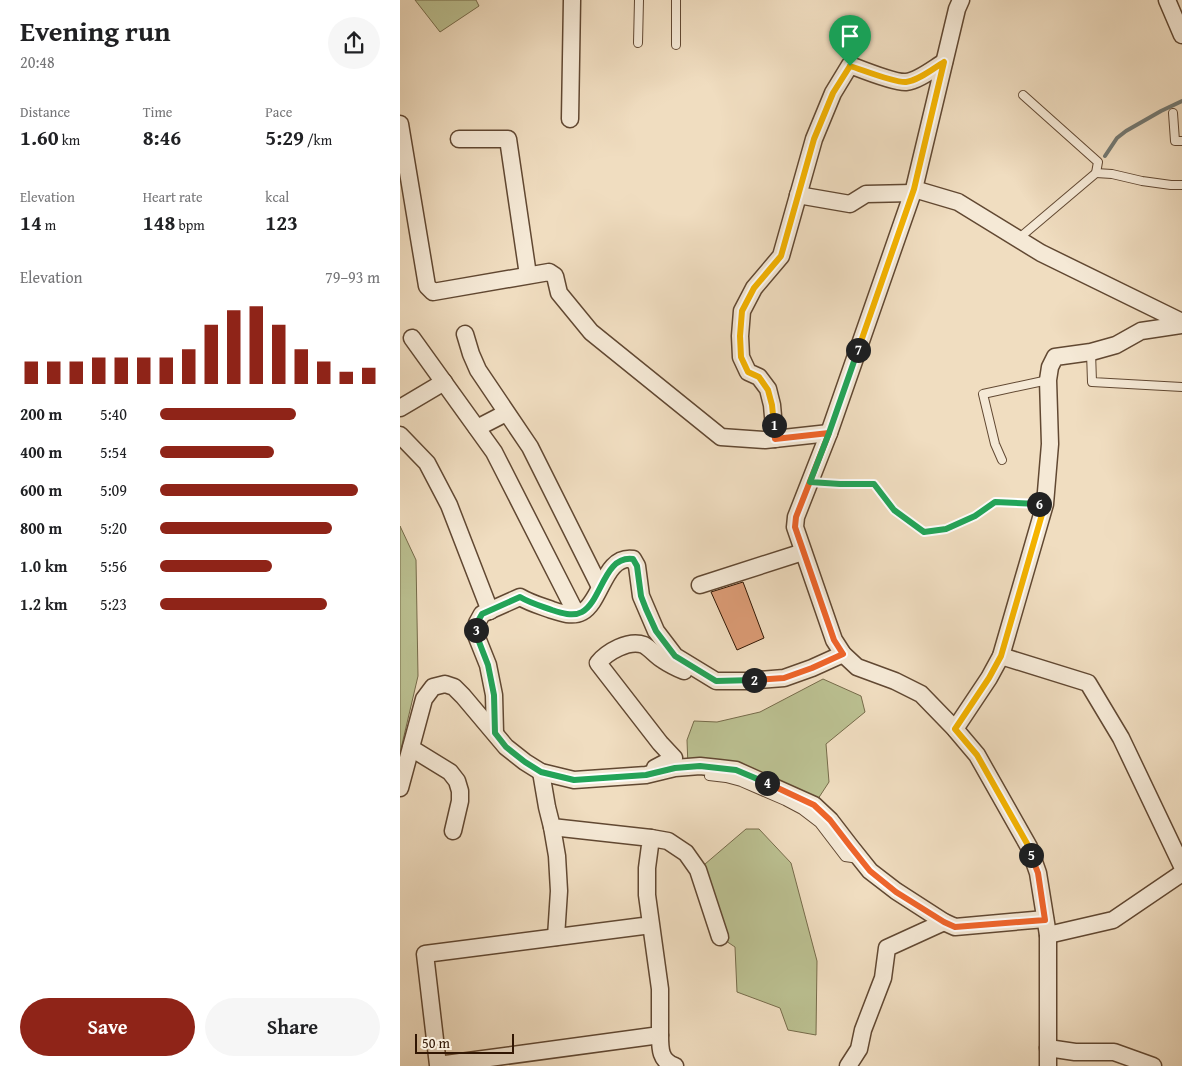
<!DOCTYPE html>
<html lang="en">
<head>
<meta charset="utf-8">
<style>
	body { margin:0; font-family:"Gentium Book Plus",serif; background:#f6f6f6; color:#202124; height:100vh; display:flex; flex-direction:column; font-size:19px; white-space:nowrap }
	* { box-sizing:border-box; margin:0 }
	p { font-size:16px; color:#757577 }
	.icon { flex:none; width:28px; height:28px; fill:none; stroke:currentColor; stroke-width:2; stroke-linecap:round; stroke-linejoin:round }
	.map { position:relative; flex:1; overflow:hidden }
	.drawer { display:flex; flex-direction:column; background:#fff; width:400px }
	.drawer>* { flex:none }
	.scale { position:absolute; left:15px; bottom:12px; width:99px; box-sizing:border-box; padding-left:5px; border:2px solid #311603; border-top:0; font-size:14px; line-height:18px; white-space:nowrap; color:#311603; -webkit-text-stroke:4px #f5e9d6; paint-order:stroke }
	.pin { position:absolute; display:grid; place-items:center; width:42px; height:42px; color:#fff; margin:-51px -21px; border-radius:50% 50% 50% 0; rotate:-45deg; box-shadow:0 0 5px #0007 }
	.pin .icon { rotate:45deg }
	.km { position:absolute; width:25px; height:25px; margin:-12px; border-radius:50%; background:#222; color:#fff; font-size:14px; line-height:25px; text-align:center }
	.round { display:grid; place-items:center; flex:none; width:52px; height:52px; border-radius:26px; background:#f6f6f6 }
	.head { display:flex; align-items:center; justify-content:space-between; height:85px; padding:0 20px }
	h1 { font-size:28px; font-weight:800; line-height:38px }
	.stats { display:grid; grid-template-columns:repeat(3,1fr); gap:8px; height:85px; padding:5px 20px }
	.stats div { display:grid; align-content:center }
	.stats b { font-size:21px; font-weight:800 }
	.stats small { font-size:14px; font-weight:400 }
	.stats p { font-size:14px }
	.chart { height:140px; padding:10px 20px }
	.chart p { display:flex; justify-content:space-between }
	.chart svg { width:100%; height:90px; margin-top:5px; stroke:#8f2418; stroke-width:6 }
	.button { display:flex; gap:10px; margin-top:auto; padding:10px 20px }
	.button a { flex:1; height:58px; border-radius:30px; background:#8f2418; color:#fff; font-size:20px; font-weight:800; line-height:58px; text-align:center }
	.button a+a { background:#f6f6f6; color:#202124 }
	ul { padding:0 20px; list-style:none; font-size:16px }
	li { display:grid; grid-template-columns:80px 60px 1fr; align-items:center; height:38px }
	li i { height:12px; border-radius:6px; background:#8f2418 }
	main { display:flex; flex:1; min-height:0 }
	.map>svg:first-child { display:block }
	.green { fill:#bbc091; stroke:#766b4a }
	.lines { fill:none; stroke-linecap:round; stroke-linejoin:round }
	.stream { stroke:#727872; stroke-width:4 }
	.building { fill:#db9b75; stroke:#311603 }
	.lane-casing { stroke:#614832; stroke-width:10 }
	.street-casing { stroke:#614832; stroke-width:19 }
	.path { stroke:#311603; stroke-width:2.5; stroke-dasharray:1 2.5; stroke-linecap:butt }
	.lane { stroke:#f5e9d6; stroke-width:8 }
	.street { stroke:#f5e9d6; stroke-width:16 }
	.split-1-casing { stroke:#fff; stroke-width:10 }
	.split-2-casing { stroke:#fff; stroke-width:10 }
	.split-3-casing { stroke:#fff; stroke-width:10 }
	.split-4-casing { stroke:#fff; stroke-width:10 }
	.split-5-casing { stroke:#fff; stroke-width:10 }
	.split-6-casing { stroke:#fff; stroke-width:10 }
	.split-7-casing { stroke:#fff; stroke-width:10 }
	.split-8-casing { stroke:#fff; stroke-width:10 }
	.split-1 { stroke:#f5b400; stroke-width:6 }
	.split-2 { stroke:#f0652b; stroke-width:6 }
	.split-3 { stroke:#22a559; stroke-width:6 }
	.split-4 { stroke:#22a559; stroke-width:6 }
	.split-5 { stroke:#f0652b; stroke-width:6 }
	.split-6 { stroke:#f5b400; stroke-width:6 }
	.split-7 { stroke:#22a559; stroke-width:6 }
	.split-8 { stroke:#f5b400; stroke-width:6 }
</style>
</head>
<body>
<main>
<section class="drawer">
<div class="head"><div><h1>Evening run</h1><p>20:48</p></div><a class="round"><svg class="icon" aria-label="share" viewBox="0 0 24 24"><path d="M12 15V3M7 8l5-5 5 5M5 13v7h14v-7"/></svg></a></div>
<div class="stats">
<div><p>Distance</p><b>1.60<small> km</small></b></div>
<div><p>Time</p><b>8:46</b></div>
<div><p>Pace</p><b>5:29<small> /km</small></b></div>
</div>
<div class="stats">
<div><p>Elevation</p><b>14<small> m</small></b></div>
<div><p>Heart rate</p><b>148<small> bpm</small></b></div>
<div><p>kcal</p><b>123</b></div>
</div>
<div class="chart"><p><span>Elevation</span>79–93 m</p>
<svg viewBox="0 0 160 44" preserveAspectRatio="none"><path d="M5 44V33M15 44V33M25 44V33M35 44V31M45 44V31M55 44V31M65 44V31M75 44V27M85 44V15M95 44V8M105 44V6M115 44V15M125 44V27M135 44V33M145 44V38M155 44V36"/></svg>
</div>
<ul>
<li><b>200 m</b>5:40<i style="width:62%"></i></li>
<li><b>400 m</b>5:54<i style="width:52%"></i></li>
<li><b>600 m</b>5:09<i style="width:90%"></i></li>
<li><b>800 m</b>5:20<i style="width:78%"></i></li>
<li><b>1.0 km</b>5:56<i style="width:51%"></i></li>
<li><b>1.2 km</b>5:23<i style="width:76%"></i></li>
</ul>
<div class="button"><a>Save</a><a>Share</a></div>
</section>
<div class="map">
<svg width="782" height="1066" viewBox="0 0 782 1066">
	<rect width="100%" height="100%" fill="#f0ddc0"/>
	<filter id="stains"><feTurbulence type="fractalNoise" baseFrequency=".004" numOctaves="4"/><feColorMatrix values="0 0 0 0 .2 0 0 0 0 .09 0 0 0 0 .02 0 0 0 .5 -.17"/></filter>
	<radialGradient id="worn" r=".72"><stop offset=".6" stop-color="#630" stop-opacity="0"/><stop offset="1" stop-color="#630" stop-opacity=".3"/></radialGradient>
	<g class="green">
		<polygon points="15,0 76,0 79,6 40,32"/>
		<polygon points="0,526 16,560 18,676 0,753"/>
		<polygon points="423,679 461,696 465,712 426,744 429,782 414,805 288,767 287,740 294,721 317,722 360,712"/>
		<polygon points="346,829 359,829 391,863 417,961 416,1035 388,1030 380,1008 337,992 335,947 320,937 298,870"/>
	</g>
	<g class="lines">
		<polyline class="stream" points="705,156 717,138 726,131 761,111 782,101"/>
	</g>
	<polygon class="building" points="343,582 364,638 337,650 311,592"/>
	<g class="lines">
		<defs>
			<g id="lane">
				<polyline points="238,43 239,0"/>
				<polyline points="276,45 276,0"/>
				<polyline points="773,113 775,141 782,141"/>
				<polyline points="696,173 712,174 742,181 771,185 782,185"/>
				<polyline points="618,239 696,173 698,162 623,95"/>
				<polyline points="691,352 692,382 782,387"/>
				<polyline points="602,460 595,444 583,394 648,380"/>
				<polyline points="309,776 326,778 341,782 385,801 402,810 419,823 445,857 459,859"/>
			</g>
			<g id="street">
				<polyline points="561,0 557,9 514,189 429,433 396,517 395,527 434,640 443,654 457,667 495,681 521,694 555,729 577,755 629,847 638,873 648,935 648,1066"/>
				<polyline points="767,0 782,35"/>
				<polyline points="170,119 172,0"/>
				<polyline points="0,124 27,286 33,292 149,272 155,276 159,293 191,332 321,437 365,440 429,433"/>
				<polyline points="59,139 108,139 128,275"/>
				<polyline points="514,189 558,202 641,253 782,322"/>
				<polyline points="398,195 450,204 466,194 513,193"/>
				<polyline points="65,334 71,354 78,370 130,447 200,587"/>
				<polyline points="12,338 94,452 176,613"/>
				<polyline points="0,408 44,382"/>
				<polyline points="77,428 106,413"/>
				<polyline points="0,435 27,463 49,505 90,611"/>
				<path d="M375 439 372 405 368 389 359 377 348 372 341 357 340 336 342 311 354 288 381 256 414 139 433 93 450 65C463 70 495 83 506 82 518 81 534 68 544 62"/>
				<polyline points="300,585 403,552"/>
				<polyline points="601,656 688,683 721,738 782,866"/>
				<polyline points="555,729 589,678 601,656 645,504 650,444 648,380 650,367 655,357 691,352 716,345 741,331 782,325"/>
				<path d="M95 733 94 695 88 665 76 635 77 623 82 614 120 597C130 603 141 606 152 610 161 613 173 617 182 612 202 601 204 555 233 559L237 566 241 596 256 631 275 656 316 681H346L384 678 412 668 443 654"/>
				<polyline points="11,748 50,772 57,781 60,791 60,801 53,831"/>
				<path d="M255 768 274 758 260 743 198 663C207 652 229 639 244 645 251 649 256 656 263 660 269 664 277 668 284 671"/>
				<polyline points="141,772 147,807 152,827 251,838 247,868 247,895 260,989 260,1035 38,1065 25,954 251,925"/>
				<polyline points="0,788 24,699 33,687 45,684 54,687 63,696 106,747 125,762 141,772 174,780 246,775 275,768 300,766 319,768 336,770 414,805 430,820 450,846 470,871 496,891 544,922 555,927 645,919"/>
				<polyline points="152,827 157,856 159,891 156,937"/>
				<polyline points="251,838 268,841 286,853 298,870 320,937"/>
				<polyline points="648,935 713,920 782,873"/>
				<path d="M260 1035C260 1049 260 1061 275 1066"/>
				<polyline points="648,1048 675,1052 714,1052 753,1066"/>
				<polyline points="448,1066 459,1049 463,1030 483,978 487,948 544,922"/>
			</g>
		</defs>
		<use href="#lane" class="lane-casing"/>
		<use href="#street" class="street-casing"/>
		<polyline class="path" points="424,483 474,484 493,510 524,533 547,529 575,516 595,502 631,504"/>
		<use href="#lane" class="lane"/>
		<use href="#street" class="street"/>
	</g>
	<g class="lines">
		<defs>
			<polyline id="split-1" points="374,425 372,405 368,390 359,377 348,372 341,357 340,336 342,311 354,288 381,256 414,139 433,93 450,66"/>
			<polyline id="split-2" points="354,680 384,678 412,668 443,654 434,640 395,527 396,517 429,433 375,439 374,425"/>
			<path id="split-3" d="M76 630 77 623 82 614 120 597C130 603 141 606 152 610 161 613 173 617 182 612 202 601 204 555 233 559L237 566 241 596 246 609 256 631 275 656 316 681 354 680"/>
			<polyline id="split-4" points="76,630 76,634 88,665 94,695 95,733 106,747 125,762 141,772 174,780 246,775 275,768 300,766 336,770 367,783"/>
			<polyline id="split-5" points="367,783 414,805 430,820 450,846 470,871 496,892 544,922 555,927 645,920 638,873 631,855"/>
			<polyline id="split-6" points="631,855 629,847 577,755 555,729 589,678 601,656 645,504 639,504"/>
			<polyline id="split-7" points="458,350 429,433 410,482 440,484 474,484 494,510 524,532 546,529 575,516 595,502 639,504"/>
			<path id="split-8" d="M450 66C463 70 495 83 506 82 518 81 534 68 544 62L514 189 458 350"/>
		</defs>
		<use href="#split-1" class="split-1-casing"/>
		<use href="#split-2" class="split-2-casing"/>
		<use href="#split-3" class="split-3-casing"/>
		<use href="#split-4" class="split-4-casing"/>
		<use href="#split-5" class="split-5-casing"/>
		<use href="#split-6" class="split-6-casing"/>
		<use href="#split-7" class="split-7-casing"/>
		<use href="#split-8" class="split-8-casing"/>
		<use href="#split-1" class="split-1"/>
		<use href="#split-2" class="split-2"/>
		<use href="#split-3" class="split-3"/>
		<use href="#split-4" class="split-4"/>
		<use href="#split-5" class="split-5"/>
		<use href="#split-6" class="split-6"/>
		<use href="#split-7" class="split-7"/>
		<use href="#split-8" class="split-8"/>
	</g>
	<rect width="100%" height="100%" filter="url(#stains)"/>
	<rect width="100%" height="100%" fill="url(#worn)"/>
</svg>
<div class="scale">50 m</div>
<div class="pin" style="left:450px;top:66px;background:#1e9e55"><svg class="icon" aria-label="arrive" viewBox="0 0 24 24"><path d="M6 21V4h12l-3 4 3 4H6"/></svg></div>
<b class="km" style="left:374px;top:425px">1</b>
<b class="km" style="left:354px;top:680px">2</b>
<b class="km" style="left:76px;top:630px">3</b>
<b class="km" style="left:367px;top:783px">4</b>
<b class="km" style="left:631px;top:855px">5</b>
<b class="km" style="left:639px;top:504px">6</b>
<b class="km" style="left:458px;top:350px">7</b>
</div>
</main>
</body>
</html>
